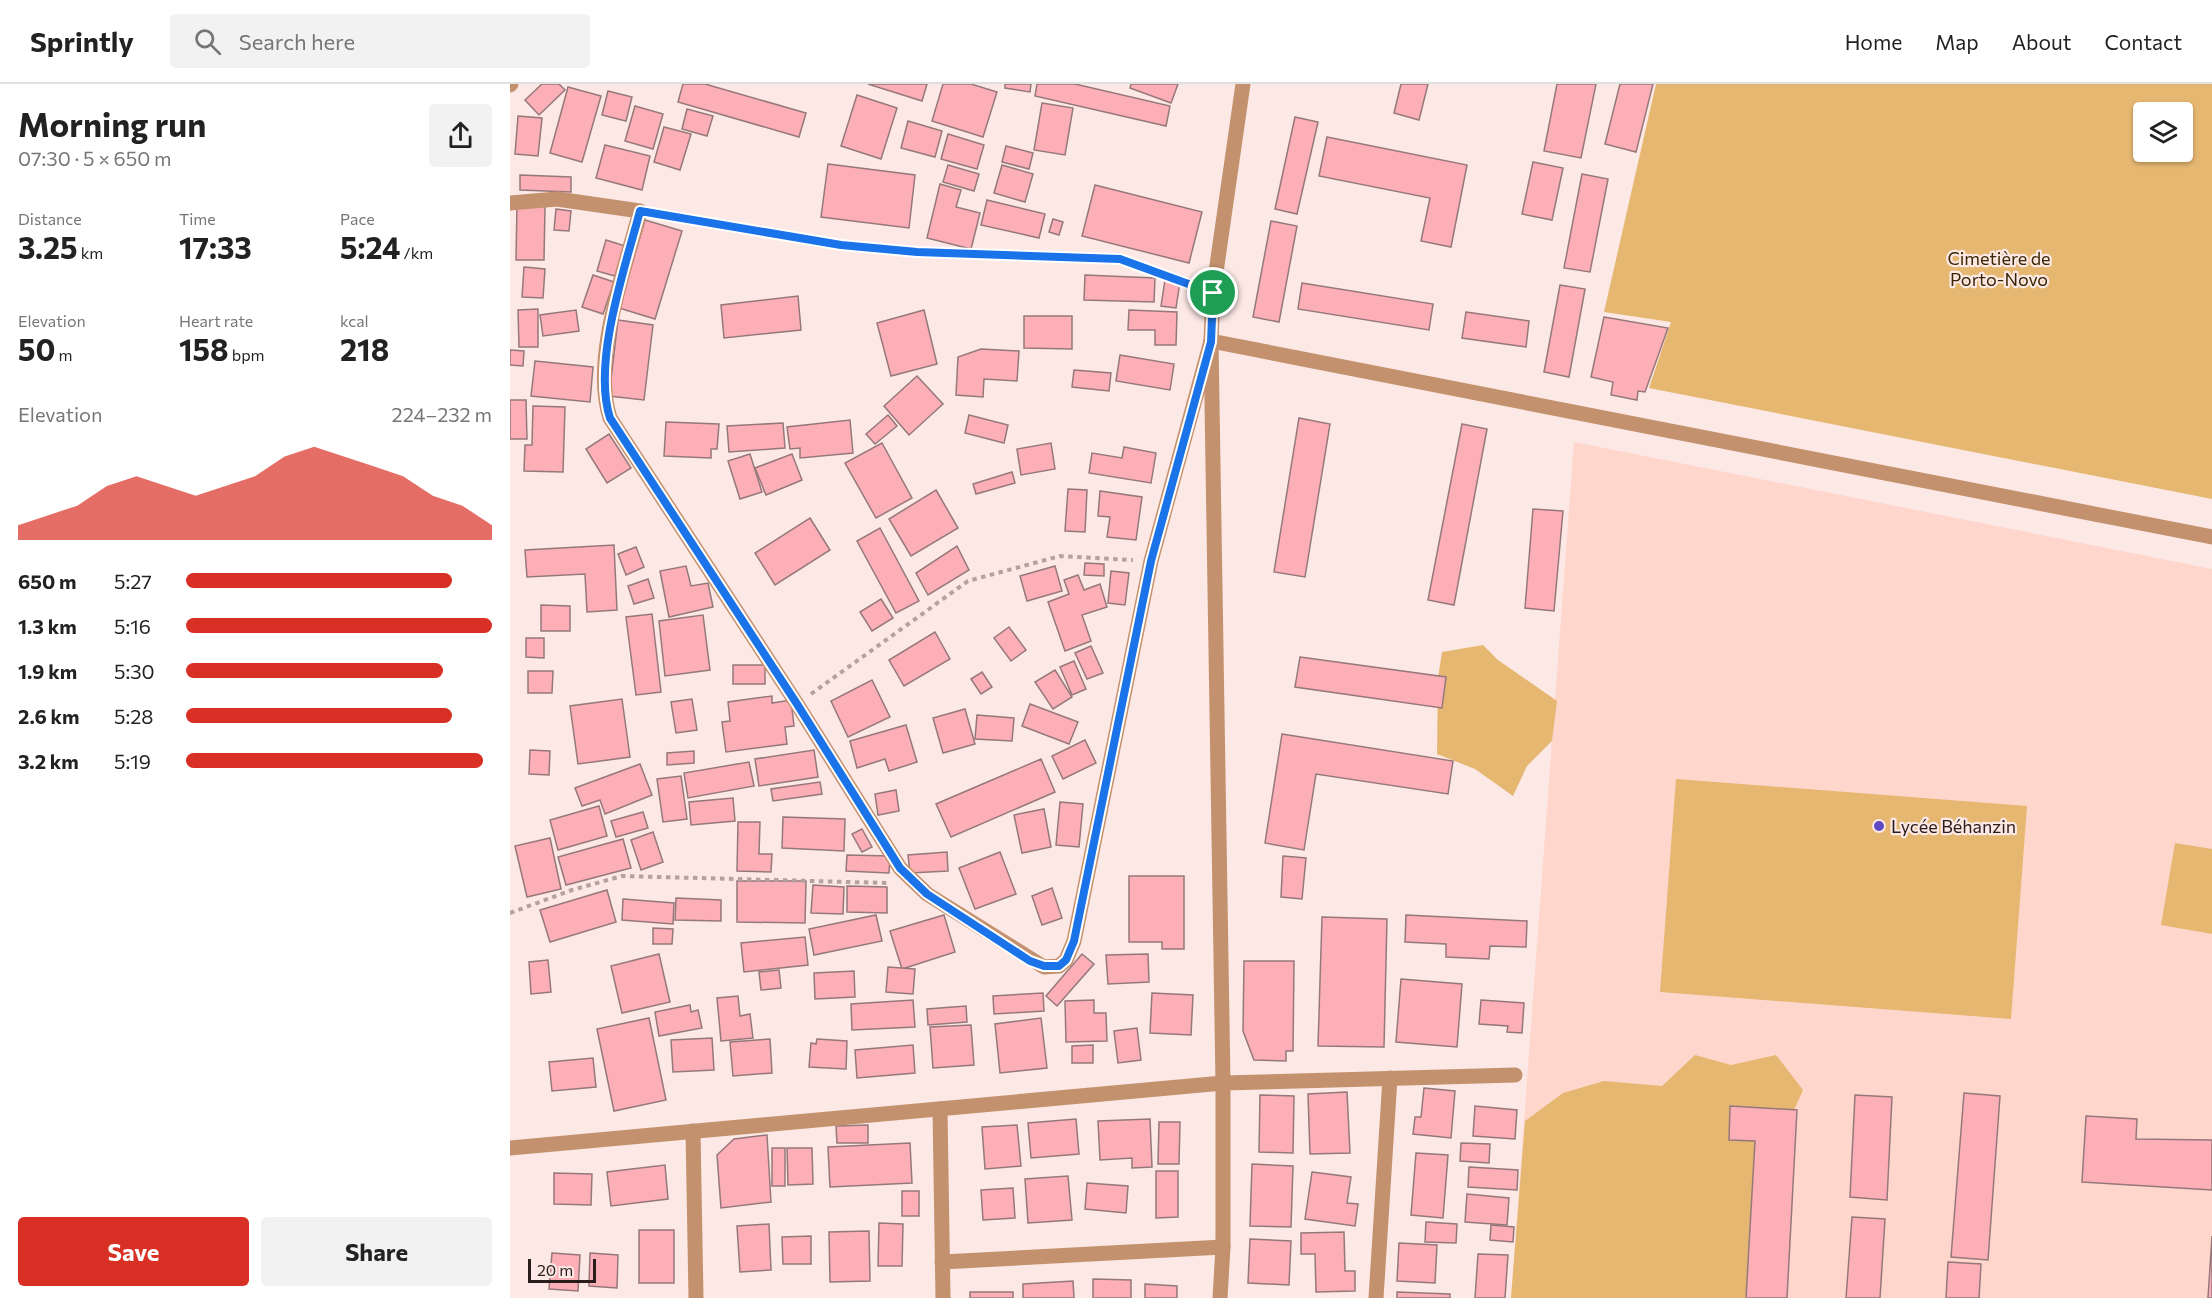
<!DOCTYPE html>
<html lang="en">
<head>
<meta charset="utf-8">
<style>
	body { margin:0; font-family:Commissioner,sans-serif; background:#f2f2f2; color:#222; height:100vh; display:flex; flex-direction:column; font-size:22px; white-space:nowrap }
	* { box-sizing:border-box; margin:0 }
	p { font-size:20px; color:#767676 }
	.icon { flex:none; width:33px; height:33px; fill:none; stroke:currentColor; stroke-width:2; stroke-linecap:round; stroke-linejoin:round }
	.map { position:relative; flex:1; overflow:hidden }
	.side { display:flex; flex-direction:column; background:#fff; width:510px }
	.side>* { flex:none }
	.fabs { position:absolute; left:1623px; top:18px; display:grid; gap:12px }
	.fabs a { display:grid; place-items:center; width:60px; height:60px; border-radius:6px; background:#fff; box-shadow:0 2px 4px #0004; font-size:30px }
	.scale { position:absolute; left:18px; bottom:15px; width:68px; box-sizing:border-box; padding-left:6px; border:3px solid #291d1b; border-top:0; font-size:16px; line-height:21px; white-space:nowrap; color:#291d1b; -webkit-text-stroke:4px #fce8e4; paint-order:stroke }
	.pin { position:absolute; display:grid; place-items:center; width:51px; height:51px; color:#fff; margin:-26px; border:3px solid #fff; border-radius:50%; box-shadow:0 2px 6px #0007 }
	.round { display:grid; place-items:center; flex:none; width:63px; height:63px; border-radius:6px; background:#f2f2f2 }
	.head { display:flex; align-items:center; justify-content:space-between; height:102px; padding:0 18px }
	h1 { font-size:33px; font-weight:700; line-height:45px }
	.metrics { display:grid; grid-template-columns:repeat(3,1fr); gap:9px; height:102px; padding:6px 18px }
	.metrics div { display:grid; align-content:center }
	.metrics b { font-size:30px; font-weight:700 }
	.metrics small { font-size:16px; font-weight:400 }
	.metrics p { font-size:16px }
	.chart { height:168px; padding:12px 18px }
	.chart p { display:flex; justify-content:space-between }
	.chart svg { width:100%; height:108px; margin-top:6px; fill:#d93025; opacity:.7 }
	.button { display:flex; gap:12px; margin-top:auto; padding:12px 18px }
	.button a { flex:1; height:69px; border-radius:6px; background:#d93025; color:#fff; font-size:24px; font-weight:700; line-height:69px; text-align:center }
	.button a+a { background:#f2f2f2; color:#222 }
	ul { padding:0 18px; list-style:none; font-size:20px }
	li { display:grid; grid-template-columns:96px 72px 1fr; align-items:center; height:45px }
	li i { height:15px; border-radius:8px; background:#d93025 }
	header { display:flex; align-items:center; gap:36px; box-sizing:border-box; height:84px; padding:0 30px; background:#fff; border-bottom:2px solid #e0e0e0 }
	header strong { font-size:28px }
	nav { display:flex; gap:33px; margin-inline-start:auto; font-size:21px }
	.search { width:420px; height:54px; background:#f2f2f2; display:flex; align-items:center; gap:15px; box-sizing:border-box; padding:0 21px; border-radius:6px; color:#767676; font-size:22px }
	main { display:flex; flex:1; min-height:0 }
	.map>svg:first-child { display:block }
	.built { fill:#ffd6cc }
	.green { fill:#e5b771; fill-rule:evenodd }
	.building { fill:#fdafb8; stroke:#96787b; stroke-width:1.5 }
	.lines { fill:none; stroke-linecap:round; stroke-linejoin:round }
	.path { stroke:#b3a29f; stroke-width:4; stroke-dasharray:4.5 4.5; stroke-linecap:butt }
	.minor { stroke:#c4916e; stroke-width:15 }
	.route-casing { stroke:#fff; stroke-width:12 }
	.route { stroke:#1a73e8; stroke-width:8 }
	.poi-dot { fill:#5d4ac2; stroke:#fce8e4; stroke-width:2 }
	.labels { text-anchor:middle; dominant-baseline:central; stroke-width:4.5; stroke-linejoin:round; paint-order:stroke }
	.park-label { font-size:18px; fill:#3b2603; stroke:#fce8e4 }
	.poi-label { font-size:18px; fill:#291d1b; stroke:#fce8e4; text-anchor:start }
</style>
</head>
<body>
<header>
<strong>Sprintly</strong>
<div class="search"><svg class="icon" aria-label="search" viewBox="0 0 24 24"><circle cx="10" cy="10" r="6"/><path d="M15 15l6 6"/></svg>Search here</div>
<nav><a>Home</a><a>Map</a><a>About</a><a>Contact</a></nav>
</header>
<main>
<section class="side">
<div class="head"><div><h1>Morning run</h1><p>07:30 · 5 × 650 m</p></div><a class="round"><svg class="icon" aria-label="share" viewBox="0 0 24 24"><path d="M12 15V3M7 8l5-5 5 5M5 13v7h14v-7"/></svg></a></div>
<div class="metrics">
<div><p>Distance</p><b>3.25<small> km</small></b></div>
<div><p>Time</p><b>17:33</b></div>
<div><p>Pace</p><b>5:24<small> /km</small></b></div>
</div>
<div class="metrics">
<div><p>Elevation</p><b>50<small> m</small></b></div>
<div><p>Heart rate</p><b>158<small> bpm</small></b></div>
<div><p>kcal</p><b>218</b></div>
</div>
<div class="chart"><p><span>Elevation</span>224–232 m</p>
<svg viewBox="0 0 160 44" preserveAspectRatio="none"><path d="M0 44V38L10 34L20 30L30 22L40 18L50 22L60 26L70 22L80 18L90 10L100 6L110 10L120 14L130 18L140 26L150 30L160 38V44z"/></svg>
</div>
<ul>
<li><b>650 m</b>5:27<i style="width:87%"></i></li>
<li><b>1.3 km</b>5:16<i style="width:100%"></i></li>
<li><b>1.9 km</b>5:30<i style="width:84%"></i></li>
<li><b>2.6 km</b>5:28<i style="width:87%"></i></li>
<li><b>3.2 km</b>5:19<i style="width:97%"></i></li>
</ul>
<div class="button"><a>Save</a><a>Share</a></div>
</section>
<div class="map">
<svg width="1702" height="1214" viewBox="0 0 1702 1214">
	<rect width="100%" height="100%" fill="#fce8e4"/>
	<polygon class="built" points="1064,358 1702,485 1702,1214 1001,1214"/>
	<g class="green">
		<path d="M1146 0H1702V415L1139 304 1161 238 1094 228ZM1634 28H1672V68H1634Z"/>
		<polygon points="973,561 988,576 1047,617 1042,657 1017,682 1003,712 965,685 927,670 928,594 932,568"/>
		<polygon points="1166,695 1517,722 1501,935 1150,908"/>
		<polygon points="1665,759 1702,765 1702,850 1651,841"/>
		<polygon points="1185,971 1221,981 1266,971 1293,1006 1279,1037 1235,1214 1001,1214 1015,1037 1053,1009 1094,997 1152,1002"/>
	</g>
	<g class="building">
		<polygon points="32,0 49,0 55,6 29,31 15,16"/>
		<polygon points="173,0 195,0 296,29 289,53 168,18"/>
		<polygon points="358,0 417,0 412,17"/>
		<polygon points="433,0 461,0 487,8 473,53 422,37"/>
		<polygon points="495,0 521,0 520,8 495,4"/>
		<polygon points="527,0 565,0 660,22 656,42 525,12"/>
		<polygon points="621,0 668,0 661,19 620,4"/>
		<polygon points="891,0 918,0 909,36 884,29"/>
		<polygon points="1047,0 1086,0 1071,74 1034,67"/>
		<polygon points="1110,0 1143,0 1126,68 1095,60"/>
		<polygon points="58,3 91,12 72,78 40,69"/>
		<polygon points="98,7 122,13 116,37 92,31"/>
		<polygon points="347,11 387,24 371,75 331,62"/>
		<polygon points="532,19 563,24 555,71 524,66"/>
		<polygon points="125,22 153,30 143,65 115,57"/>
		<polygon points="177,25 203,32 197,52 172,45"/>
		<polygon points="8,32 32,34 28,72 5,70"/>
		<polygon points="785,33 808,38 787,130 765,125"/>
		<polygon points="398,37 432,47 425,73 391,64"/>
		<polygon points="154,43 181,50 170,86 144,78"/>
		<polygon points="438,50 474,61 467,85 431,75"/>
		<polygon points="817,53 957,81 941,163 911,157 920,114 809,92"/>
		<polygon points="95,61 140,72 132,106 86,94"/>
		<polygon points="496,62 523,69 519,85 492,78"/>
		<polygon points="1023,78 1053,84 1042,136 1012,130"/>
		<polygon points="318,80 405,91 399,144 311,133"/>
		<polygon points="438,81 469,90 464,107 433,98"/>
		<polygon points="492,81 523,90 515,118 484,109"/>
		<polygon points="1072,90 1098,95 1080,188 1054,184"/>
		<polygon points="10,91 61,93 61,108 10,106"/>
		<polygon points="430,100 451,106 446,123 470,129 461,165 417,154"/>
		<polygon points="585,101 692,128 679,179 572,152"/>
		<polygon points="477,116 535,130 529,154 471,141"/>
		<polygon points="7,121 35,122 34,176 6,176"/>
		<polygon points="46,125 61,127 59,147 44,146"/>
		<polygon points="543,135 553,138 549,151 539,148"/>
		<polygon points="135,136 172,147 145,235 109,224"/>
		<polygon points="761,137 787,142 769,238 743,233"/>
		<polygon points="96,156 115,162 105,192 87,187"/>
		<polygon points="14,183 35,185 33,214 12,213"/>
		<polygon points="83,191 104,198 93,230 72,223"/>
		<polygon points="575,191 645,194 644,218 574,216"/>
		<polygon points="655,196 670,198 666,224 651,222"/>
		<polygon points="792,199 923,220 919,246 788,225"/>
		<polygon points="1050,201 1075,205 1059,293 1034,288"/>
		<polygon points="288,212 291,246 214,254 211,221"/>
		<polygon points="28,225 28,263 9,263 8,226"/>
		<polygon points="66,226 69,247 33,252 30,231"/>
		<polygon points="414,226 427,280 381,292 367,239"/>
		<polygon points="619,226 667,228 666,261 645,261 645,246 618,246"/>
		<polygon points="956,228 1019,237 1016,263 952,254"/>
		<polygon points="514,232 562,232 562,265 514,264"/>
		<polygon points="1094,233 1158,244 1135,308 1128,307 1127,316 1101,311 1103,298 1081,293"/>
		<polygon points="108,236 143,241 134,316 99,312"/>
		<polygon points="471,265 509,267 507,297 474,295 473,313 446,311 448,273"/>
		<polygon points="0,266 14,267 13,282 0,281"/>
		<polygon points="610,271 664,280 660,306 606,297"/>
		<polygon points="25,277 83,283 80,318 21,312"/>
		<polygon points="564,286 601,289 599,307 562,303"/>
		<polygon points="407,292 433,320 399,351 374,322"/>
		<polygon points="0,316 16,316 17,355 0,355"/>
		<polygon points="23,322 55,323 53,388 14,387 15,361 22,361"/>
		<polygon points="378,331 387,342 365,360 356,350"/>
		<polygon points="459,331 498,341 494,359 455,349"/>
		<polygon points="789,334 820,340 795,493 764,488"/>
		<polygon points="340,336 343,369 290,374 290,364 280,365 277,343"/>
		<polygon points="156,338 209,340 207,365 201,365 201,374 154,372"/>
		<polygon points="273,339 275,364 219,368 217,342"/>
		<polygon points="952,340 977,345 944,521 918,516"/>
		<polygon points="99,350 121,384 97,399 76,365"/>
		<polygon points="372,359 402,414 366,434 335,379"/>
		<polygon points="541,359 545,385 511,391 507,365"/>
		<polygon points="614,363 646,369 641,399 579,389 582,369 612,374"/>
		<polygon points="240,370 252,408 230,415 218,377"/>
		<polygon points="282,370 292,396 256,411 245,384"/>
		<polygon points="502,388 505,399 466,410 463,400"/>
		<polygon points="558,405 577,406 575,448 555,447"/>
		<polygon points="426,406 448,444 401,472 379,435"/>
		<polygon points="590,407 632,413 626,456 597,453 600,433 588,432"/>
		<polygon points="1023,425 1053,427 1044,527 1015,524"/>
		<polygon points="300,434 320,466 265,501 245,469"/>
		<polygon points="370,444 409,517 386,529 347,457"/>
		<polygon points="104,461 107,526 77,528 75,490 17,493 15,466"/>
		<polygon points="447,462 459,486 418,511 406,489"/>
		<polygon points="126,463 134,483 116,491 108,470"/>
		<polygon points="575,479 594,480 594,492 574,491"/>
		<polygon points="176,482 181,502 198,499 203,523 159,533 150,487"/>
		<polygon points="545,482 552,507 517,517 510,492"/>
		<polygon points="601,487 619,489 615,521 598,519"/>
		<polygon points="568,491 574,506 590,500 597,523 572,531 581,557 555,567 538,518 559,510 554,496"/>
		<polygon points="138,495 144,514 124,520 118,502"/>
		<polygon points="371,515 383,534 362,547 350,528"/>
		<polygon points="31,521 60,522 60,547 31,547"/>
		<polygon points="142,530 151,608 126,611 116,533"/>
		<polygon points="193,531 200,586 155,592 149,537"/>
		<polygon points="499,543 516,566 501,577 484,554"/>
		<polygon points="425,548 440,575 394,602 379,576"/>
		<polygon points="16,554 34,554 34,574 16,573"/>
		<polygon points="581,562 593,589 577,595 565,569"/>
		<polygon points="790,573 936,593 932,624 785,603"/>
		<polygon points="564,577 576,605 562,611 550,583"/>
		<rect x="223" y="581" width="32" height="19"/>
		<polygon points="545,586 562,613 543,625 525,598"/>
		<polygon points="18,587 43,587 42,609 18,609"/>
		<polygon points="472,588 482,603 471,610 461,595"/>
		<polygon points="362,596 380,633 338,653 321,617"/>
		<polygon points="262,612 262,619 281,616 284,642 275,643 277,660 216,668 212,638 220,637 218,618"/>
		<polygon points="112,615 120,673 68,680 60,622"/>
		<polygon points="182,615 187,646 166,649 161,618"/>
		<polygon points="520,620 568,638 559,660 512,642"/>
		<polygon points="455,625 465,660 433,669 423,634"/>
		<polygon points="467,631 504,634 502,657 465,655"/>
		<polygon points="396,641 407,678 379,687 375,675 347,684 340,657"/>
		<polygon points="772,650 943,677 938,710 806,690 794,766 755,759"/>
		<polygon points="575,656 586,679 553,695 542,672"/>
		<polygon points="20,666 40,667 39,691 19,690"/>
		<polygon points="304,666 308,693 249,702 245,675"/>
		<polygon points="184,667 184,679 157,681 157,669"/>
		<polygon points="531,675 545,708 441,753 426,720"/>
		<polygon points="239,678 244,702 178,714 174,689"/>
		<polygon points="130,680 142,711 95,730 90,716 72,722 65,704"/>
		<polygon points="171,692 177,735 153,738 147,695"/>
		<polygon points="310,698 312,710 263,717 261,705"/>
		<polygon points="386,706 389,727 368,731 365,710"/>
		<polygon points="223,714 225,737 181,741 179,718"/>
		<polygon points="550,718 573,720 569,763 546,761"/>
		<polygon points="89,722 97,752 48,766 40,736"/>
		<polygon points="534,725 541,763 512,769 504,731"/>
		<polygon points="133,728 138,744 106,753 101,737"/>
		<polygon points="273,733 335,735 334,767 272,764"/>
		<polygon points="228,738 250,738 249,770 262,770 261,788 227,787"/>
		<polygon points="352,745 362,763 352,768 342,750"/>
		<polygon points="143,748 153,778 131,786 121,756"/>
		<polygon points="40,754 51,805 17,813 5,762"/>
		<polygon points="113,755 121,784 56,801 48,773"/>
		<polygon points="437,768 438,787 400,789 398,771"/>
		<polygon points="490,768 506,810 465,825 449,784"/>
		<polygon points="337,771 380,772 379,789 336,787"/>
		<polygon points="773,772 796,774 792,815 771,813"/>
		<polygon points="619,792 674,792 674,865 652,865 652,858 619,858"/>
		<polygon points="227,797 296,797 295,839 227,838"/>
		<polygon points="303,801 334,803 333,830 301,829"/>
		<polygon points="337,802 377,803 377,829 337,828"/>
		<polygon points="542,804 552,834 532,841 522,812"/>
		<polygon points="97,806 106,838 40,858 30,826"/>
		<polygon points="166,814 211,816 211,837 165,836"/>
		<polygon points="113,815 164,819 163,840 112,836"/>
		<polygon points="366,831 372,857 304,871 299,845"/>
		<polygon points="434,831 445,868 392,885 380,847"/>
		<polygon points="896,831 1017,837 1016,863 980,862 979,875 936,873 936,860 895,858"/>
		<polygon points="812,833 877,835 874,963 808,962"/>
		<polygon points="143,844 163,845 162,860 143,860"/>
		<polygon points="295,853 298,881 234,888 231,859"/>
		<polygon points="149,870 160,918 112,929 101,882"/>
		<polygon points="572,870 584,880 547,922 536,912"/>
		<polygon points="638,870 639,898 598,900 596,871"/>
		<polygon points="38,876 41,908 21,910 19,878"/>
		<polygon points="734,877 784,877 783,967 776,967 776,977 744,976 733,947"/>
		<polygon points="378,883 405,885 403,910 376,908"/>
		<polygon points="269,886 271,904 251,906 249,888"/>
		<polygon points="344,887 345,913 305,915 304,889"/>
		<polygon points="891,895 952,900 947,963 886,958"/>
		<polygon points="533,909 534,927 484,930 483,912"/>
		<polygon points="642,909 683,911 681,951 640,949"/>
		<polygon points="228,912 230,932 240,930 243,954 211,957 207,914"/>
		<polygon points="403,916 405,943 342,946 341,920"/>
		<polygon points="584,916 584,929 596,929 597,957 556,958 555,917"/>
		<polygon points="971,916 1014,919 1012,949 997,948 998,942 969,940"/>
		<polygon points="180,921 181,928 188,926 192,944 149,952 145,928"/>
		<polygon points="456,922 457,938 418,941 417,925"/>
		<polygon points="139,934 156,1016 104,1027 87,945"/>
		<polygon points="531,934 537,984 490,989 485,940"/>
		<polygon points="461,941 464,981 423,984 420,943"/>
		<polygon points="627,944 631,976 608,979 604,947"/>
		<polygon points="202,954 204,986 163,988 161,956"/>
		<polygon points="260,955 262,989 223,992 220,958"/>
		<polygon points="307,955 337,957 336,985 299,983 301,959 306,960"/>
		<polygon points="403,961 405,989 347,994 345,966"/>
		<polygon points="583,961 583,979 562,979 562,962"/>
		<polygon points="83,974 86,1003 42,1007 39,978"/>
		<polygon points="914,1004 945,1007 941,1054 903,1050 905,1033 911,1033"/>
		<polygon points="837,1008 840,1069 800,1070 798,1010"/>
		<polygon points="1454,1009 1490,1012 1478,1176 1441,1173"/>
		<polygon points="750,1011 784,1012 783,1069 749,1068"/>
		<polygon points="1345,1011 1382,1013 1377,1116 1340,1113"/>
		<polygon points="965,1022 1007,1026 1005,1055 963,1052"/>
		<polygon points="1220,1022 1287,1026 1277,1214 1236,1214 1245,1057 1219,1056"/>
		<polygon points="1576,1032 1627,1035 1626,1055 1702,1056 1702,1106 1572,1098"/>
		<polygon points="566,1035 569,1070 521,1074 518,1039"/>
		<polygon points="640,1035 642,1083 622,1084 622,1074 590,1076 588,1037"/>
		<polygon points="649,1038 670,1038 669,1080 648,1080"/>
		<polygon points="358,1041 358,1059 327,1059 326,1042"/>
		<polygon points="507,1041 511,1082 475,1085 472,1043"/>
		<polygon points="257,1051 261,1118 211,1124 207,1071 224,1055"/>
		<polygon points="400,1059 402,1099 320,1103 318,1063"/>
		<polygon points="951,1059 980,1060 979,1079 950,1077"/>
		<rect x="262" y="1064" width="13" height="38"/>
		<polygon points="277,1064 302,1064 303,1100 278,1101"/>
		<polygon points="906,1069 938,1071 933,1134 901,1131"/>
		<polygon points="742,1080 783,1082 781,1143 740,1142"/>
		<polygon points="155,1081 158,1115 101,1122 97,1088"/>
		<polygon points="959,1083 1008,1086 1007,1106 958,1103"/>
		<polygon points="646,1087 668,1087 668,1133 646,1134"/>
		<polygon points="802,1088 841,1093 837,1119 848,1120 845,1142 795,1135"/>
		<polygon points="44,1089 82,1090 81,1121 44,1120"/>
		<polygon points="558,1092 562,1136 518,1139 515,1095"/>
		<polygon points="577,1099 618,1102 616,1129 575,1125"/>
		<polygon points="503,1104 505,1134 473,1136 471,1106"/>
		<rect x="392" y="1107" width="17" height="25"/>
		<polygon points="957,1110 999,1114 997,1141 955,1138"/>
		<polygon points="1342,1133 1375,1135 1370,1214 1336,1214"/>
		<polygon points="916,1138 947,1140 946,1159 915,1158"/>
		<polygon points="369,1139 393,1140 392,1182 368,1182"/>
		<polygon points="259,1140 261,1186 230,1188 227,1142"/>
		<polygon points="981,1141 1004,1143 1003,1158 980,1156"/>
		<rect x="129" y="1146" width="35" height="53"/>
		<polygon points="359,1147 360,1197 320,1198 319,1148"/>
		<polygon points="834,1148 835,1187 845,1187 845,1207 806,1208 805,1170 791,1170 791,1149"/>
		<polygon points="301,1152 301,1180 273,1180 272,1153"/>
		<polygon points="1702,1152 1702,1214 1698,1214"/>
		<polygon points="740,1155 781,1157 779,1201 738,1199"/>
		<polygon points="889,1159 927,1161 925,1199 887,1197"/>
		<polygon points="42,1169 70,1171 68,1207 39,1205"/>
		<polygon points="80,1169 108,1171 107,1204 79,1202"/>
		<polygon points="968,1170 998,1171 995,1214 965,1214"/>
		<polygon points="1438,1178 1471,1180 1469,1214 1436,1214"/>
		<polygon points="583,1195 621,1196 621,1214 583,1214"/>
		<polygon points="563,1197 564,1214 513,1214 513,1200"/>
		<polygon points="635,1200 667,1202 667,1214 635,1214"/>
		<rect x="460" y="1208" width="43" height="6"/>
		<polygon points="887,1208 940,1210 940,1214 887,1214"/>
	</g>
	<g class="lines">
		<g class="path">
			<polyline points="146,130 331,161 407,168 610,175 686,203"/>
			<polyline points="301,610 458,497 550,472 623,476"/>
			<polyline points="0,829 62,806 112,792 378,799"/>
		</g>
		<g class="minor">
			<polyline points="0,1 1,0"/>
			<path d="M0 119 47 115 130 127C115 186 81 275 100 334L287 620 390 784 417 810 534 883 549 882 556 876 564 857 641 477 701 257"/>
			<polyline points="701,257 1702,453"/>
			<polyline points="430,1025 433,1214"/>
			<polyline points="183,1047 186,1214"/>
			<polyline points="0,1064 713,999 1005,991"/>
			<polyline points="432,1178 713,1163"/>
			<polyline points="710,1214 713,1163 713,999 701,257 703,209 733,0"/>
			<polyline points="866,1214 880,994"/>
		</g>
	</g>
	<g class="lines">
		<defs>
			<path id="route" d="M130 127 331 161 407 168 610 175 703 209 701 258 641 477 564 857 556 876 549 882H534L520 877 417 810 390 784 287 620 100 334C82 278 115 184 130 127Z"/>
		</defs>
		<use href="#route" class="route-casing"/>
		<use href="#route" class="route"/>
	</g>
	<circle class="poi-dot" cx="1369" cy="742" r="6"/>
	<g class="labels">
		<g class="park-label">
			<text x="1489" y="174">Cimetière de<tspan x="1489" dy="21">Porto-Novo</tspan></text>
		</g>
		<g class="poi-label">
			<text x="1381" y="742">Lycée Béhanzin</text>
		</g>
	</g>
</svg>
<div class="fabs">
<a><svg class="icon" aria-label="layers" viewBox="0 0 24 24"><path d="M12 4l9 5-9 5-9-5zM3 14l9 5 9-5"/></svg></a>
</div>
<div class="scale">20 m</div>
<div class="pin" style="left:703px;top:209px;background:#1e9e55"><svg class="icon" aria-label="arrive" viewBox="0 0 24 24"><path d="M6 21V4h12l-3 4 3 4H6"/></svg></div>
</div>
</main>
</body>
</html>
